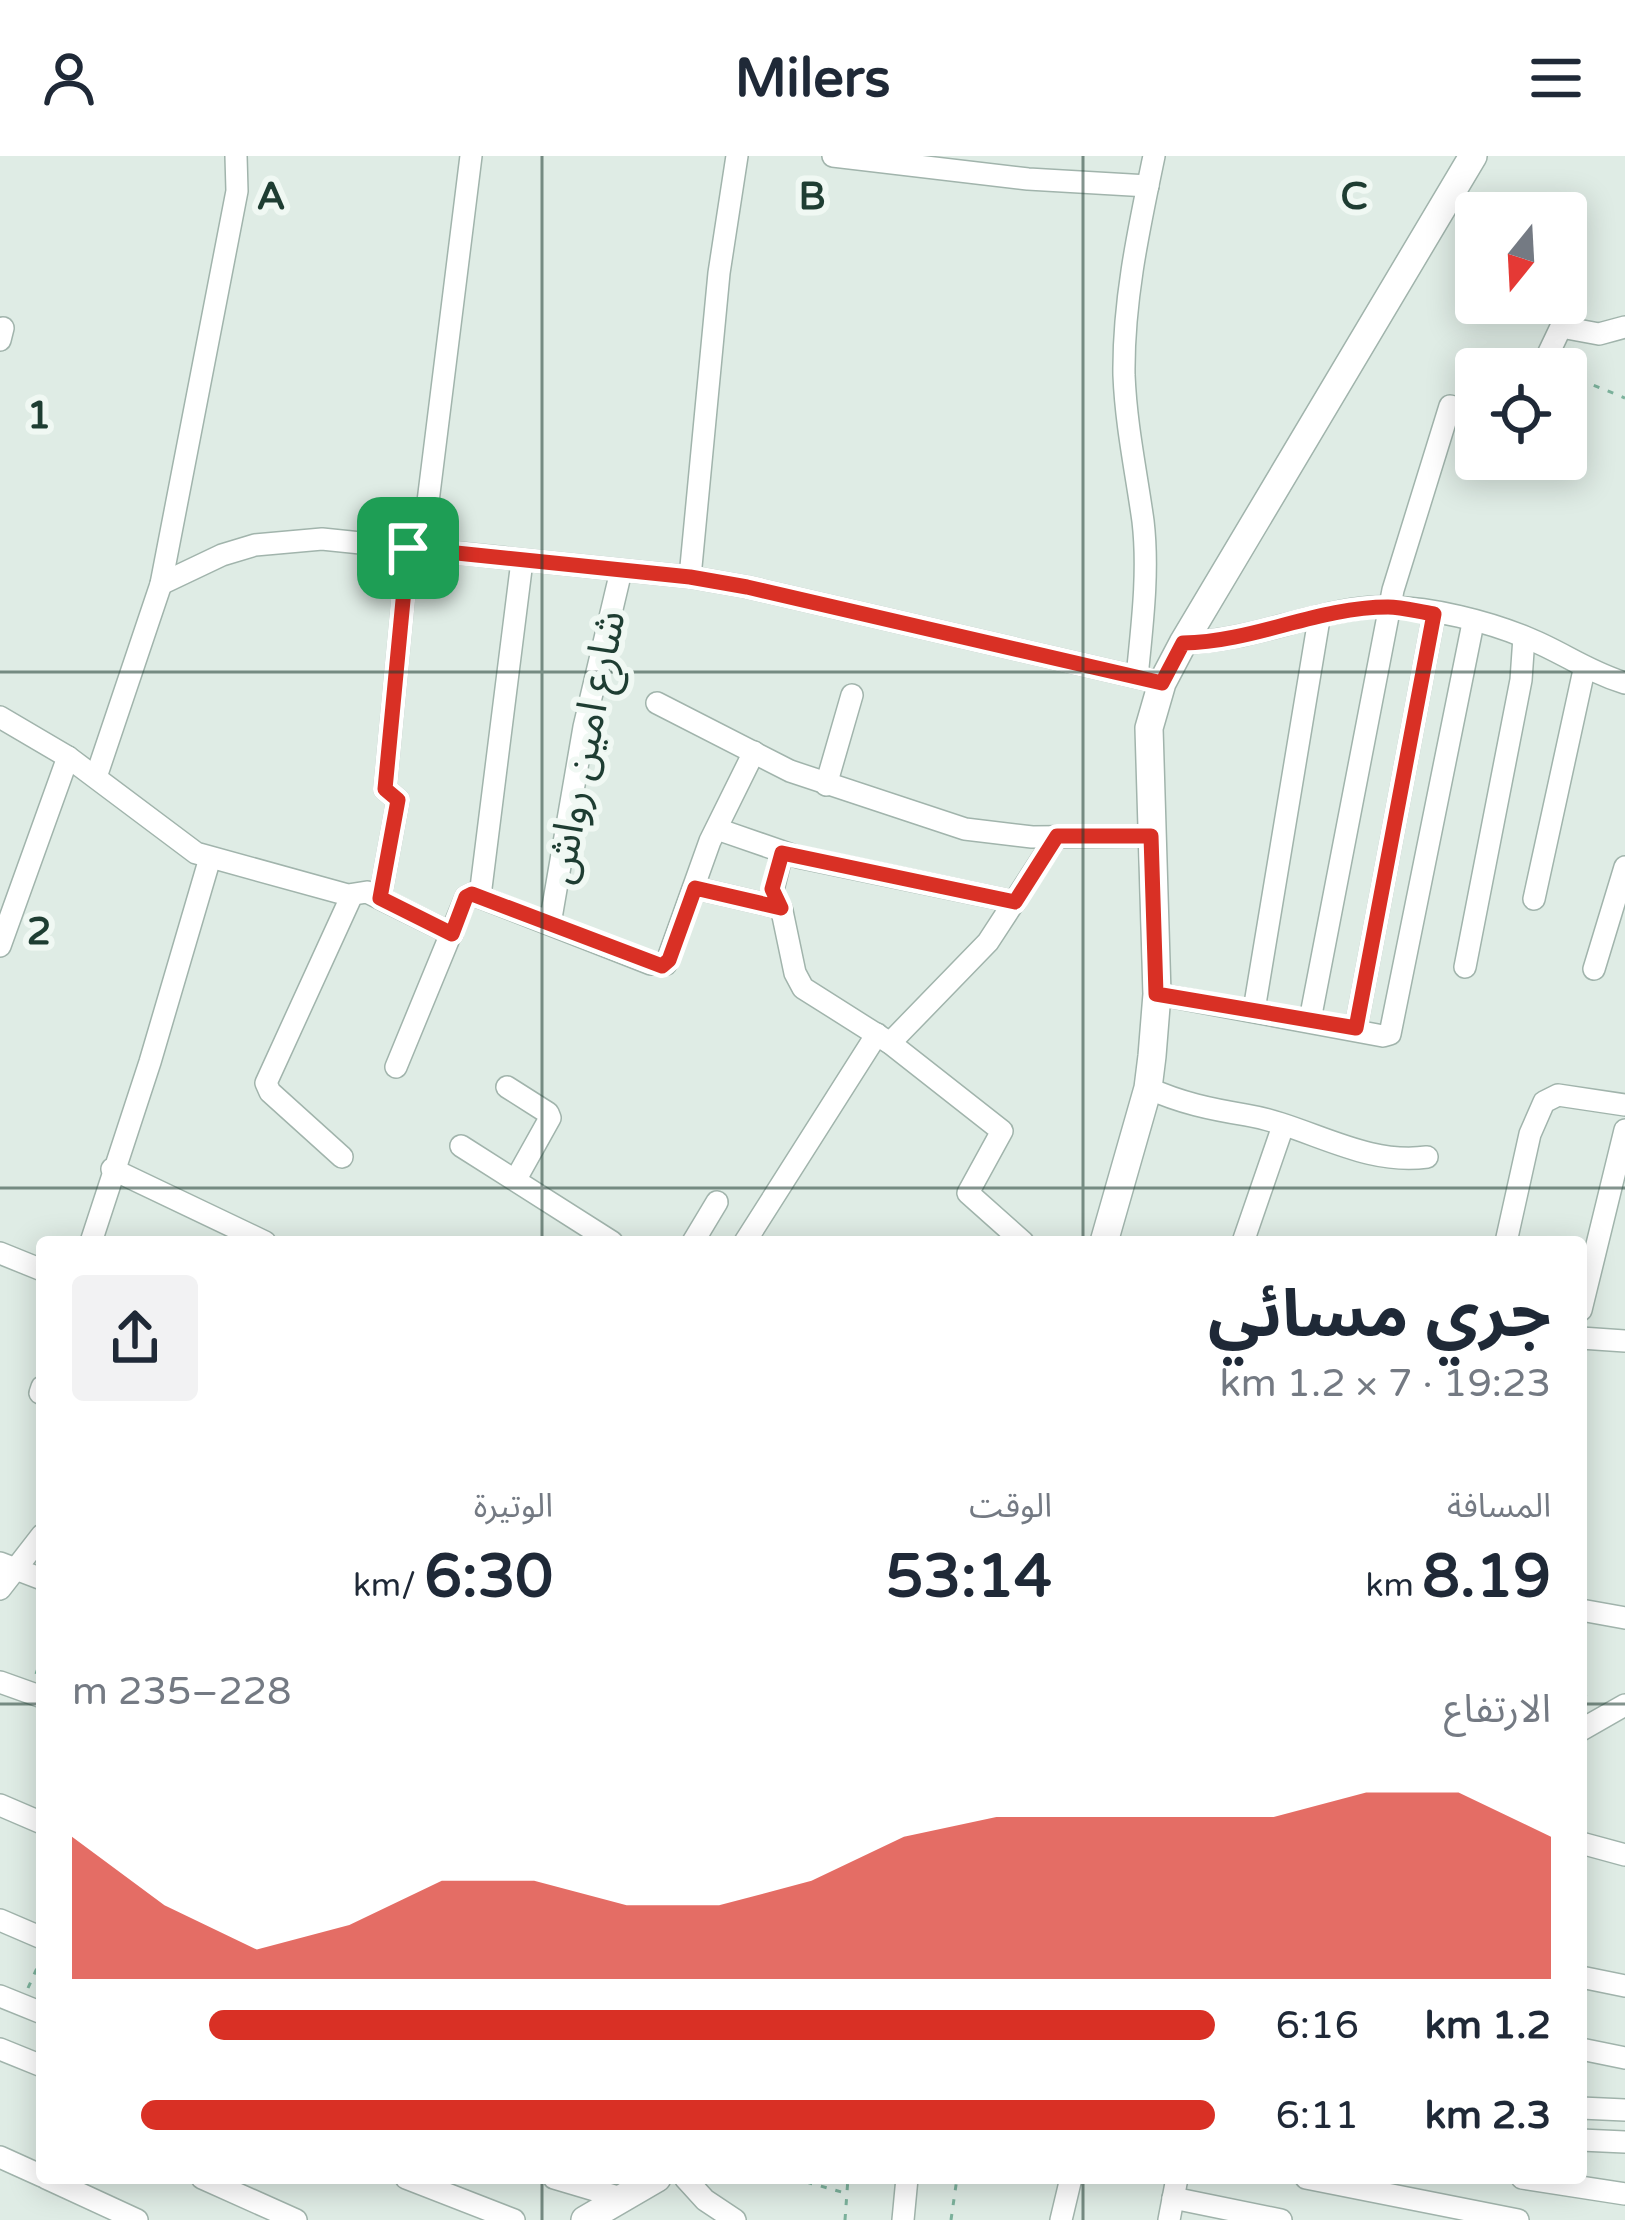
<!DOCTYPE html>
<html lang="ar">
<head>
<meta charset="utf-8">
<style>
	body { margin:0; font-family:"Varela Round","Noto Sans Arabic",sans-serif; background:#f2f2f3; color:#1f2937; direction:rtl; height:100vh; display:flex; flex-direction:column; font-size:45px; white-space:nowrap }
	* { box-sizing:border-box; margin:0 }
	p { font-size:39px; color:#747a83 }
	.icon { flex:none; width:66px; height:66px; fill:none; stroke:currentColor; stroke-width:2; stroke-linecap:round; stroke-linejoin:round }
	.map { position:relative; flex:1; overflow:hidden; direction:ltr }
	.side { position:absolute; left:36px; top:1080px; width:1551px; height:948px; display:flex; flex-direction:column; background:#fff; border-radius:12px; box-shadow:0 6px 30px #0003; direction:rtl }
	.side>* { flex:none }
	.needle { width:78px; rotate:198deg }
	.tools { position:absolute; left:1455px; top:36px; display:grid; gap:24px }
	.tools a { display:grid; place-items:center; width:132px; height:132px; border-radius:12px; background:#fff; box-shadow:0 6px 30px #0003; font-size:60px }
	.pin { position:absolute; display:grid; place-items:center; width:102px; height:102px; color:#fff; margin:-51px; border-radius:24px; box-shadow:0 6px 18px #0006 }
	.round { display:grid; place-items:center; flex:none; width:126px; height:126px; border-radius:12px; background:#f2f2f3 }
	.overview { display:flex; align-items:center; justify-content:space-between; height:204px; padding:0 36px }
	h1 { font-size:66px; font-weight:700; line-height:90px }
	.figures { display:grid; grid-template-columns:repeat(3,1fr); gap:18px; height:204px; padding:12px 36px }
	.figures div { display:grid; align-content:center }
	.figures b { font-size:60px; font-weight:700 }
	.figures small { font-size:33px; font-weight:400 }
	.figures p { font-size:33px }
	.chart { height:336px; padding:24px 36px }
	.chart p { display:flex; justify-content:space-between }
	.chart svg { width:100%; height:216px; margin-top:12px; fill:#d93025; opacity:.7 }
	ul { padding:0 36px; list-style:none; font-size:39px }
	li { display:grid; grid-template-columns:192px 144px 1fr; align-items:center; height:90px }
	li i { height:30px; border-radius:15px; background:#d93025 }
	header { display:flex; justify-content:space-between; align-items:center; height:156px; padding:0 36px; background:#fff; font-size:54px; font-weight:700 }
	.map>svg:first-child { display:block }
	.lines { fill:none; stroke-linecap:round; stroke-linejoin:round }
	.minor-casing { stroke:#a1b4ac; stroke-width:24 }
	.tertiary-casing { stroke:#a1b4ac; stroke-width:30 }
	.path { stroke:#7cb29c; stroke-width:3; stroke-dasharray:6 9; stroke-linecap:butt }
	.minor { stroke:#fff; stroke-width:21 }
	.tertiary { stroke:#fff; stroke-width:27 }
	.route-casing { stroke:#fff; stroke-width:24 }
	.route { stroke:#d93025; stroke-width:15 }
	.grid { fill:none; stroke:#1e3d32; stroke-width:3; stroke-opacity:0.55 }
	.labels { text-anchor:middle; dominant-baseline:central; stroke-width:12; stroke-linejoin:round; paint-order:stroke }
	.street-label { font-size:42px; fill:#1e3d32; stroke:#f0f8f3 }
	.grid-label { font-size:39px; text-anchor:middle; font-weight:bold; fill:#1e3d32; stroke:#f0f8f3; stroke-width:12; stroke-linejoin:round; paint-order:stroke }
</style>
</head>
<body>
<header><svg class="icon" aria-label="menu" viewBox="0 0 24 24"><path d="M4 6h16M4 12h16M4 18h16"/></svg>Milers<svg class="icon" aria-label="person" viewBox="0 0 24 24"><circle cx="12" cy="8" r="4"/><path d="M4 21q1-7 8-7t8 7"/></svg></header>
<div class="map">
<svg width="1625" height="2064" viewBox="0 0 1625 2064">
	<rect width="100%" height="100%" fill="#dfece5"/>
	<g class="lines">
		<defs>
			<g id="minor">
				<polyline points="833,0 1028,23 1148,30"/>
				<polyline points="0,184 3,172"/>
				<polyline points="1541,213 1561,171 1599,178 1625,171"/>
				<polyline points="422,394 471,0"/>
				<polyline points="690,421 719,117 737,0"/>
				<polyline points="161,428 222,399 255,389 322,383 690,421 747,431 1162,527"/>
				<path d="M1183 487C1254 486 1327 448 1391 451 1433 452 1486 465 1525 481 1561 495 1586 515 1625 527"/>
				<path d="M1137 521C1142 470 1149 416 1143 365 1136 315 1126 269 1124 219 1123 145 1139 72 1154 0"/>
				<polyline points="657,547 790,615 965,673 1032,681 1151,680"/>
				<polyline points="0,561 68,601 196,697 348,739 367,736 452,778"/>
				<polyline points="96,621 161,428 237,35 236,0"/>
				<polyline points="826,629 852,539"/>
				<polyline points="717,673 798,701 1015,746"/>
				<polyline points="782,697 772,738 782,755 795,817 803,832 890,887 1002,975 968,1037 1023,1086"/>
				<polyline points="695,732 781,752"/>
				<polyline points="480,740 522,405"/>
				<polyline points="380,742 398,644 385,633 408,392"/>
				<polyline points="1534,743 1584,514"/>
				<polyline points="550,768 584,571 621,415"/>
				<polyline points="0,790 68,601"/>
				<polyline points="1465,811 1521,524 1524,481"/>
				<polyline points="1594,813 1625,711"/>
				<polyline points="1157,838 1383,880 1390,878 1473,467"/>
				<polyline points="1254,854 1319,463"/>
				<polyline points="1310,864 1393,434 1450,250 1476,257"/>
				<polyline points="1356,872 1434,458"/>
				<polyline points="890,887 988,786 1057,680"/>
				<polyline points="396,911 466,741 472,738 651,808 666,808 710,685 754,596"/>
				<polyline points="507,931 548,957 550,962 516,1023"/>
				<path d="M1148 932C1181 947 1210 953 1246 959 1307 969 1363 1010 1427 1001"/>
				<polyline points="461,990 612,1086"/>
				<polyline points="342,1001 270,936 266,927 352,739"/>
				<polyline points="112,1013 265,1086"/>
				<polyline points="91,1086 150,906 210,702"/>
				<polyline points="693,1086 717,1046"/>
				<polyline points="745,1086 877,878"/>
				<polyline points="1243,1086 1283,970"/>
				<polyline points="1506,1086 1530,978 1544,946 1558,939 1625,949"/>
				<polyline points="0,1097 42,1114"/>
				<polyline points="1581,1154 1625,974"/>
				<polyline points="1581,1182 1625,1185"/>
				<polyline points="40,1237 42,1231"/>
				<polyline points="0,1407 42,1423"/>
				<polyline points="0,1433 42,1379"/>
				<polyline points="1581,1454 1625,1462"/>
				<polyline points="0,1526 42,1541"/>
				<polyline points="1581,1574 1625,1549"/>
				<polyline points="0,1649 42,1667"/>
				<polyline points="1581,1687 1625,1699"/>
				<polyline points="0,1764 42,1782"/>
				<polyline points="1581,1821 1625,1830"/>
				<polyline points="0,1840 42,1857"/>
				<polyline points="0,1893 42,1910"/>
				<polyline points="1581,1893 1625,1902"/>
				<polyline points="1581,1952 1625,1954"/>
				<polyline points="1581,1984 1625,1986"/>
				<polyline points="0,2001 42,2020"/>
				<polyline points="46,2022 137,2064"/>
				<polyline points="202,2022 296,2064"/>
				<polyline points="406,2022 514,2064"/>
				<polyline points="554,2022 618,2041"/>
				<polyline points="685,2022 705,2044 735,2064"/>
				<polyline points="1306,2022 1518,2064"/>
				<polyline points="1522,2022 1625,2038"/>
				<polyline points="1173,2042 1281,2064"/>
				<polyline points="903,2064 907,2022"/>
				<polyline points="1061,2064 1071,2022"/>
				<polyline points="1169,2064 1177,2022"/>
			</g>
			<g id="tertiary">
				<polyline points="1104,1086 1148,932 1152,900 1157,838 1149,572 1162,527 1183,487 1473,0"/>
				<polyline points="585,2064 657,2022"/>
			</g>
		</defs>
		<use href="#minor" class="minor-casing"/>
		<use href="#tertiary" class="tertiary-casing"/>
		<g class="path">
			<polyline points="1566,218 1625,242"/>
			<polyline points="36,1518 42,1501"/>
			<polyline points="1581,1540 1592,1542"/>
			<polyline points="28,1832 41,1803"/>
			<polyline points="792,2022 845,2037"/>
			<polyline points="845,2064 848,2022"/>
			<polyline points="951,2064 957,2022"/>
		</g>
		<use href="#minor" class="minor"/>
		<use href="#tertiary" class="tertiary"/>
	</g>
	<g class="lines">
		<defs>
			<path id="route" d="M408 392 690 421 747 431 1162 527 1183 487C1253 486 1318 451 1388 451 1403 451 1419 456 1434 458L1356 872 1156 838 1151 680H1057L1015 746 782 697 772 733 781 752 695 732 669 804 662 810 472 738 466 741 452 778 380 742 398 644 385 633Z"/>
		</defs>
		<use href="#route" class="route-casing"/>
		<use href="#route" class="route"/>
	</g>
	<path class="grid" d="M542 0V1086M1083 0V1086M0 516H1625M0 1032H1625M0 1548H42M1581 1548H1625M542 2022V2064M1083 2022V2064"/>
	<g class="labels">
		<g class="street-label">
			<text transform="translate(585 591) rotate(-79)">شارع امين رواش</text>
		</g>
	</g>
	<g class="grid-label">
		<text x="271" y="53">A</text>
		<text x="812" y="53">B</text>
		<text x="1354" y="53">C</text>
		<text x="39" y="272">1</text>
		<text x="39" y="788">2</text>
	</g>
</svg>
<div class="tools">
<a><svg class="needle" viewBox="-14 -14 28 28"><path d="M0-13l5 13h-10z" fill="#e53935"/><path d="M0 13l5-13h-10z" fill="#747a83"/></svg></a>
<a><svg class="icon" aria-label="locate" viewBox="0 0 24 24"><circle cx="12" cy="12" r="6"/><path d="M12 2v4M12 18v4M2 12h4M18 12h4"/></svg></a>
</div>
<div class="pin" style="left:408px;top:392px;background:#1e9e55"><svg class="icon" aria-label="arrive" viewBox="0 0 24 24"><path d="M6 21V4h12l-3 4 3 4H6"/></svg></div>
<section class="side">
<div class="overview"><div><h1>جري مسائي</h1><p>19:23 · 7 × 1.2 km</p></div><a class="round"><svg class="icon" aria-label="share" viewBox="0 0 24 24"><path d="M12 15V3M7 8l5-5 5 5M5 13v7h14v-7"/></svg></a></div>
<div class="figures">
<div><p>المسافة</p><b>8.19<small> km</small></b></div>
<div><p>الوقت</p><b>53:14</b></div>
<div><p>الوتيرة</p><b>6:30<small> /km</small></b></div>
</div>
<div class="chart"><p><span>الارتفاع</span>228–235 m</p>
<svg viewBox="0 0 160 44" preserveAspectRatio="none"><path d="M0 44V15L10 29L20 38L30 33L40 24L50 24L60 29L70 29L80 24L90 15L100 11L110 11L120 11L130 11L140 6L150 6L160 15V44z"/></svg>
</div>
<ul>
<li><b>1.2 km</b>6:16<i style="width:88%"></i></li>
<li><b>2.3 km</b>6:11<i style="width:94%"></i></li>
</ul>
</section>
</div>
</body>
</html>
